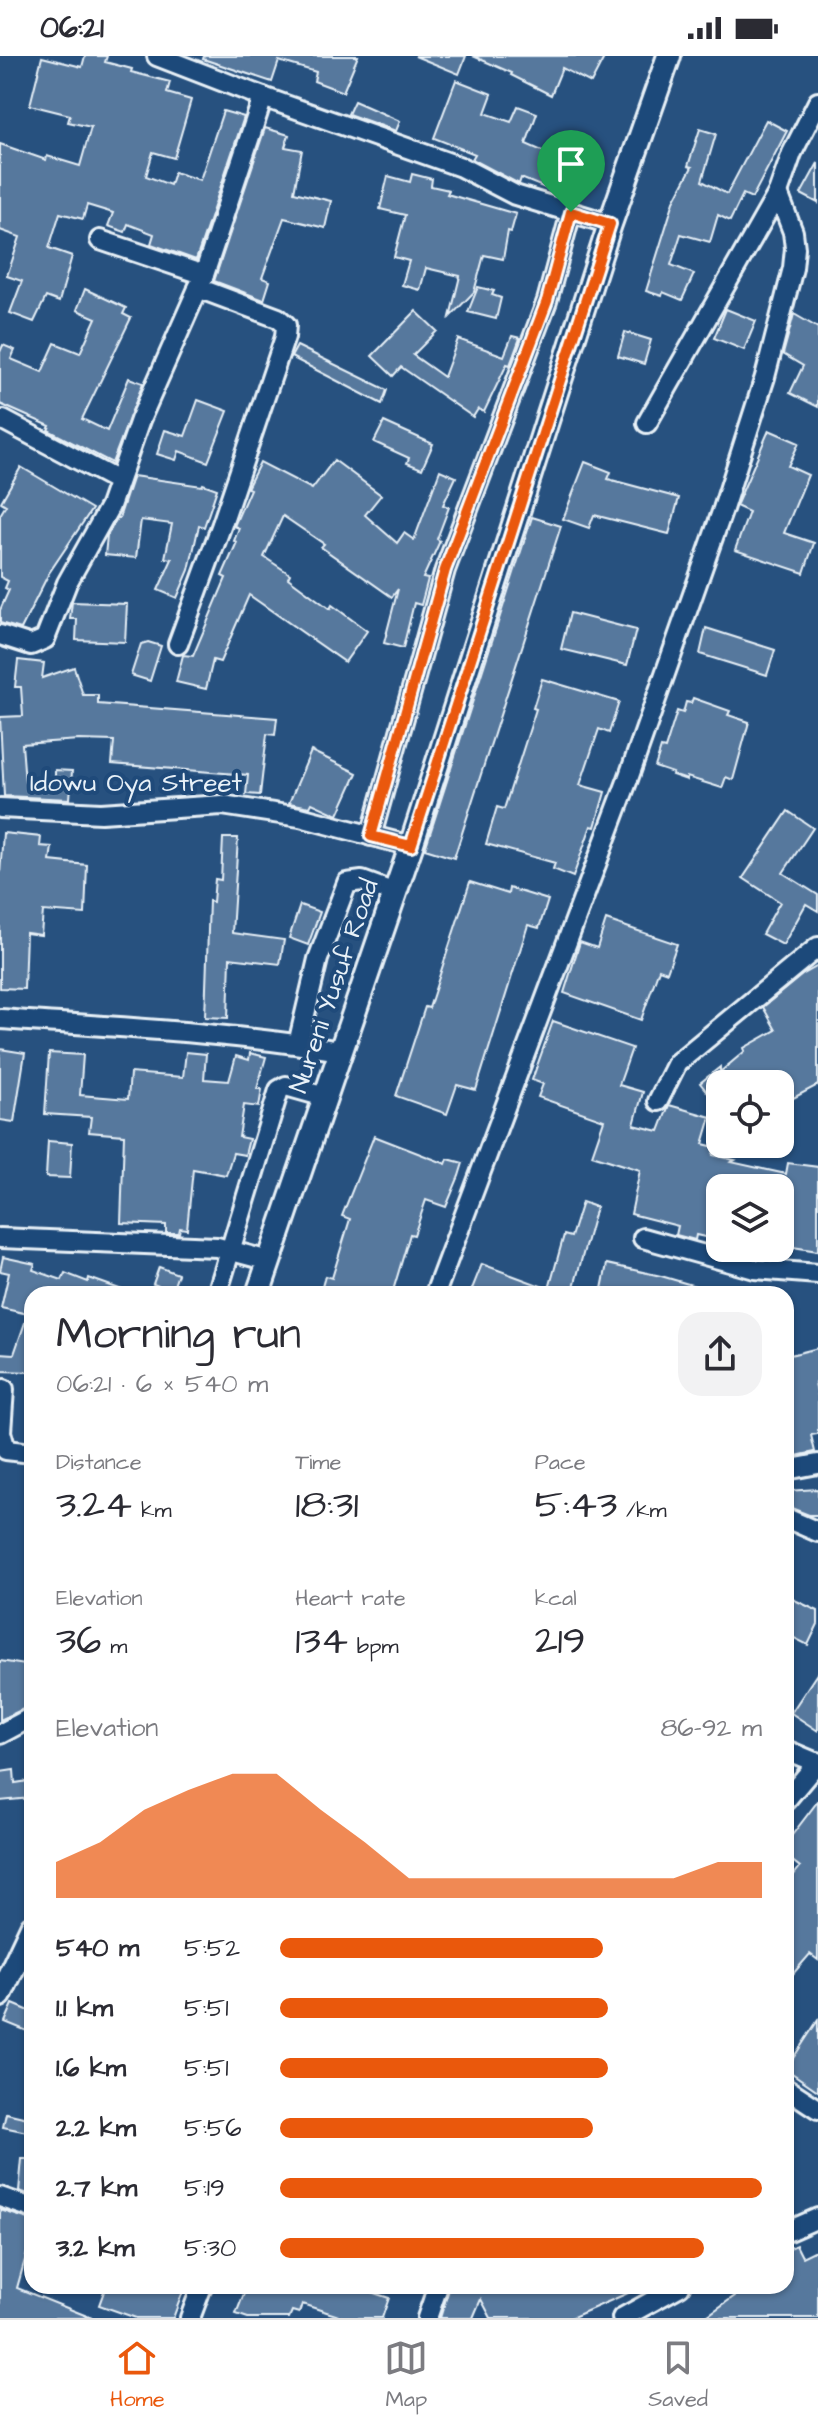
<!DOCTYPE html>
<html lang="en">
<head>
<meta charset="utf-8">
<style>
	body { margin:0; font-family:"Architects Daughter",sans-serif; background:#f2f2f3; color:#2b2b33; height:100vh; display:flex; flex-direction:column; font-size:30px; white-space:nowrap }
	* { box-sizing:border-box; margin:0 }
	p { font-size:26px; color:#7c7c81 }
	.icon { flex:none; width:44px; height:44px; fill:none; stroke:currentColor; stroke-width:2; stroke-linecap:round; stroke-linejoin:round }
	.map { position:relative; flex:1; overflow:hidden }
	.sheet { position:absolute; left:24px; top:1230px; width:770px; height:1008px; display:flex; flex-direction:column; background:#fff; border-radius:24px; box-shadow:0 2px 6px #0004 }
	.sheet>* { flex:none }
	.buttons { position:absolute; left:706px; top:1014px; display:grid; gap:16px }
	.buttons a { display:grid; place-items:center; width:88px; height:88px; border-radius:16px; background:#fff; box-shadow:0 2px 6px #0004; font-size:40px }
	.pin { position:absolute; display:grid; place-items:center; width:68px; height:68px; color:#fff; margin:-82px -34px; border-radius:50% 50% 50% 0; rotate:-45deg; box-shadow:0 0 8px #0007 }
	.pin .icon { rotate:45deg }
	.round { display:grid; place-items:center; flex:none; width:84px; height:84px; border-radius:24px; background:#f2f2f3 }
	.head { display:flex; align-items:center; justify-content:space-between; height:136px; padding:0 32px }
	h1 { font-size:44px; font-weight:600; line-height:60px }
	.figures { display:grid; grid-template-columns:repeat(3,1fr); gap:12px; height:136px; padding:8px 32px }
	.figures div { display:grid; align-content:center }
	.figures b { font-size:40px; font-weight:600 }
	.figures small { font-size:22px; font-weight:400 }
	.figures p { font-size:22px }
	.chart { height:224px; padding:16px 32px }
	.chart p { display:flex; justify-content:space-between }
	.chart svg { width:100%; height:144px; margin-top:8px; fill:#ea580c; opacity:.7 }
	ul { padding:0 32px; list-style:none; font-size:26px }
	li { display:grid; grid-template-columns:128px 96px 1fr; align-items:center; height:60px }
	li i { height:20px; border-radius:10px; background:#ea580c }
	.status { display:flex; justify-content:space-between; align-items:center; height:56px; padding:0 40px; background:#fff; direction:ltr }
	.status svg { height:22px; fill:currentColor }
	.menu { display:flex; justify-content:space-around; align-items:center; height:112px; border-top:2px solid #e1e1e2; background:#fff; font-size:22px; color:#7c7c81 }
	.menu a { display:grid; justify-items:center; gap:4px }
	.menu .on { color:#ea580c }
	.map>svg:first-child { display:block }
	.building { fill:#57789d; stroke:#e8f1f8; stroke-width:2 }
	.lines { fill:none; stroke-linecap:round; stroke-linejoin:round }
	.minor-casing { stroke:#e8f1f8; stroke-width:24 }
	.tertiary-casing { stroke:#e8f1f8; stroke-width:28 }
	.minor { stroke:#1f4a7a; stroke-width:18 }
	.tertiary { stroke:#1f4a7a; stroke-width:22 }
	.route-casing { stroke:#fff; stroke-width:16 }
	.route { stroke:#ea580c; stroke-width:10 }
	.labels { text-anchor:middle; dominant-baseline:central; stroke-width:8; stroke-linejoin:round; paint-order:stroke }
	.street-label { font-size:26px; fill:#e8f1f8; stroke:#1f4a7a }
</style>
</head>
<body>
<div class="status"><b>06:21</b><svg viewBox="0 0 49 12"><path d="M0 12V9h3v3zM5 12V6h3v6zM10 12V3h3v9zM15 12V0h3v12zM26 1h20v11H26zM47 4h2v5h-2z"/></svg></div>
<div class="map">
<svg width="818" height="2262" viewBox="0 0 818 2262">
	<rect width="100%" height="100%" fill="#27517f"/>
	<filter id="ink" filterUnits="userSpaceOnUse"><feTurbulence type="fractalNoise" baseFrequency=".0125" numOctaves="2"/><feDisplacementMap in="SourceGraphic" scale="16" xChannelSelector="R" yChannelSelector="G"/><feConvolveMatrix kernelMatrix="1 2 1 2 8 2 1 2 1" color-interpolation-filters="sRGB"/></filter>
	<g filter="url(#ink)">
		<g class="building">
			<polygon points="85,0 107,0 105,6 132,13 131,16 170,26 167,37 191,44 174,102 153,96 146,120 170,129 174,116 200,124 223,55 244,61 196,204 151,188 154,178 128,168 125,176 108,170 113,157 87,149 83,163 60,157 49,192 72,200 59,246 46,241 34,266 10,257 22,225 7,220 20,181 0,174 0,88 46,104 47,100 80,110 91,71 68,66 70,59 30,49 42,1 82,11"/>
			<polygon points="204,0 358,0 343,36 314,25 316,16 279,5 272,26 203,3"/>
			<polygon points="415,0 466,0 459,18"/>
			<polygon points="473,0 605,0 591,27 562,12 551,39 511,19 512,17"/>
			<polygon points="456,24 492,38 485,57 511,66 518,50 537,57 526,88 563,104 550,134 521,122 519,128 472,103 475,98 434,82"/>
			<polygon points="354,45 400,65 396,75 348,58"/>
			<polygon points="766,64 787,75 752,142 743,138 730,165 718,159 710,186 681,178 671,209 694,218 682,244 663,236 662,240 646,235 674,145 692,111 688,110 700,73 716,78 702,125 727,138"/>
			<polygon points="265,72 289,79 285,91 302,94 294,136 331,145 325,172 284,162 262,222 270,225 264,244 214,225"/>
			<polygon points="818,107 818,147 801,138"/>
			<polygon points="412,118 432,123 431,130 449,134 447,138 516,158 511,176 508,175 503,203 484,199 474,236 450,261 460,220 426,212 420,234 402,229 409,205 394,201 405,159 380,153 388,120 410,126"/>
			<polygon points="478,231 494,235 492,239 501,242 496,263 468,256"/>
			<polygon points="85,233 126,252 123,258 131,262 82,363 107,375 129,322 143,327 112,407 48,374 50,370 0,348 0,296 3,289 15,294 11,303 42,316 55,287 80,297 96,262 77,254"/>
			<polygon points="726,253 756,265 744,294 714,282"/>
			<polygon points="416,255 437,275 413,299 444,321 458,283 504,300 512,280 520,282 510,309 507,308 484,356 478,353 473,361 401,311 393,320 372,300"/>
			<polygon points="794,258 818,272 818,351 790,337 803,310 783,298"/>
			<polygon points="625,276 651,284 644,308 618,300"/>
			<polygon points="297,290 387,334 382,348 291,301"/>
			<polygon points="198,344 228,355 208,406 179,395 176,404 157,398 165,374 185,380"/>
			<polygon points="384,366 433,388 422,413 407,407 409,402 374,386"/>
			<polygon points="769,374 799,387 788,410 808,419 784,477 814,487 804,517 735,494 749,456 736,450"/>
			<polygon points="334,404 381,439 365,459 397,487 404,477 414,484 440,414 456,421 443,449 449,451 437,483 440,485 423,522 428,523 421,549 414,547 403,592 384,587 398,533 392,541 321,491 324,488 283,460 264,501 290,518 288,522 330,553 332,549 367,575 345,606 249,539 220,606 213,604 206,633 176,626 183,599 193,600 226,522 222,520 237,486 234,485 239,472 234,470 250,433 247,432 260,406 312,433"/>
			<polygon points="585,406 611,416 608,423 679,442 669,478 594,459 589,472 563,463"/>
			<polygon points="21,411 92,453 49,517 21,573 0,567 0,554 9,534 5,532 8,525 0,521 0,459 6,449 1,446"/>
			<polygon points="133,420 202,430 203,428 217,433 204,471 199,469 189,514 177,542 158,534 172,503 165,502 172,468 141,464 136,502 105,499 107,480 117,462 119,462"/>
			<polygon points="532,461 561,470 454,802 425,793"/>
			<polygon points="72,546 127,548 125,586 76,584 77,563 70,563"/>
			<polygon points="570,557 636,574 627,609 561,593"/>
			<polygon points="706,572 775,594 767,619 700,598"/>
			<polygon points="148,586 161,590 150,625 131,619 141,588"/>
			<polygon points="18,604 44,607 42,622 74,611 83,639 98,639 98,648 277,662 275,679 267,678 260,739 246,738 248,719 112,708 114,685 79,684 22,688 25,726 55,726 55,714 72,715 70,743 4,740 0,661 23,660 21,631 15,631"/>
			<polygon points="542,623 619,646 609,677 599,673 580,729 605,736 595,771 591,770 573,821 553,813 555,807 486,788 497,751 504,753 536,653 533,652"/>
			<polygon points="693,642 730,655 728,659 749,666 733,724 726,721 722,732 687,721 687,724 672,719 673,717 655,711 661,692 665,693 677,655 683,657 686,646 691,647"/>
			<polygon points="311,695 357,717 338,759 312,747 310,751 289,747"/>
			<polygon points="788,755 813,772 783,817 818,839 818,855 806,848 783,889 762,878 780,846 743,822"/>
			<polygon points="3,777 41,781 40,790 52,791 50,805 87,809 85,858 43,855 41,879 26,877 24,933 0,932 0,818"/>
			<polygon points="223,782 238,782 232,877 284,884 280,908 230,902 228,962 205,961 209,845 213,846 215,823 221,824"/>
			<polygon points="470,826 508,838 509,832 548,844 539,872 528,869 476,1034 457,1029 447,1058 396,1040 425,951 429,952"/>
			<polygon points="300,849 320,856 308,889 289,882"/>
			<polygon points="606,864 677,888 667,916 659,913 641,964 564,937 580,886 597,892"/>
			<polygon points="818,910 818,1029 780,1049 780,1028 720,1028 720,1052 700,1027 720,1011 720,1016 745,995 744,992 776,974 763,951 802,919"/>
			<polygon points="553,965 632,992 619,1029 643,1036 634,1069 659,1075 669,1049 711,1061 703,1088 715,1091 713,1099 735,1104 731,1106 786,1118 788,1107 818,1111 818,1195 780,1189 780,1132 720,1132 720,1162 714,1183 696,1179 695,1184 676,1179 678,1170 631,1158 640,1114 592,1099 604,1064 538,1041 543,1028 532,1024"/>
			<polygon points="0,993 25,997 14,1066 0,1064"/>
			<polygon points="186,996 206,998 204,1023 229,1025 236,1000 249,1004 250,997 266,1001 257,1033 262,1033 259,1051 244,1049 239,1081 249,1083 245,1099 233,1097 226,1119 193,1113 187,1173 180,1172 179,1177 166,1177 166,1169 121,1167 124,1079 89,1076 91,1061 45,1058 49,997 83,999 80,1039 128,1043 130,1017 183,1021"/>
			<polygon points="374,1080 446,1108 448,1103 463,1107 459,1120 446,1151 426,1144 414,1179 410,1178 392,1238 320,1238 325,1220 332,1222 350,1163 342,1160"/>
			<polygon points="48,1085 72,1087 70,1122 46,1121"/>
			<polygon points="582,1146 596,1151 572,1238 470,1238 482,1208 549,1233 564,1179 571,1181"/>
			<polygon points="724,1192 786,1192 784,1203 757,1201"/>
			<polygon points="3,1201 35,1208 33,1214 62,1224 65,1217 88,1226 89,1222 128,1236 128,1238 32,1238 32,1316 0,1315 0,1297 14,1298 28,1258 1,1252 9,1217 0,1215"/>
			<polygon points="607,1208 661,1220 709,1234 708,1238 601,1238"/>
			<polygon points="159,1211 178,1218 172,1235 153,1228"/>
			<polygon points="818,1292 818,1327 815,1327 818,1340 818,1378 811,1379 815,1396 786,1402 786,1398 795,1397 788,1367 786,1368 786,1300"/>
			<polygon points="818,1433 818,1459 809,1459 786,1450 786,1435"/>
			<polygon points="786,1540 818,1555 818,1568 808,1589 786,1578"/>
			<polygon points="0,1605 32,1610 32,1649 0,1664"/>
			<polygon points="818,1616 818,1675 791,1657"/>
			<polygon points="14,1714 15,1727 29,1725 31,1742 0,1745 0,1716"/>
			<polygon points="818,1745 818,1904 810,1898 786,1926 786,1829 800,1811 786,1800 786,1787"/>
			<polygon points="13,1948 32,1956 32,1977 5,1966"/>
			<polygon points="818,1964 818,2035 786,2013"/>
			<polygon points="6,2057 32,2063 32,2077 3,2071"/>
			<polygon points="22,2103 32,2103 32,2139 19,2135"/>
			<polygon points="0,2154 32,2164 32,2187 30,2186 17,2232 92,2262 0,2262"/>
			<polygon points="796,2189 802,2201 818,2193 818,2262 704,2262 749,2230 786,2230 786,2194"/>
			<polygon points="106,2230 185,2230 173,2262 136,2262 99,2249"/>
			<polygon points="247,2230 353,2230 389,2242 382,2262 345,2262 302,2248 299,2257 292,2255 289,2262 248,2262 236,2258"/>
			<polygon points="450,2230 644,2230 571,2262 491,2262 481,2243 473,2262 440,2262"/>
		</g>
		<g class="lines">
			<defs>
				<g id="minor">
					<polyline points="157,0 263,41 461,111 515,139 610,168"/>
					<polyline points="100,184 204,219"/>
					<polyline points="3,364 118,425"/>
					<polyline points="647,367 778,137 792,97 818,46"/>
					<polyline points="0,579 31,589 45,583 67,527 110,450 140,364 204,219 263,41"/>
					<polyline points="178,588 222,468 285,281 286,269 278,262 198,232"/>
					<polyline points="0,752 101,757 222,749 300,761 411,790"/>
					<polyline points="371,780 445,514 547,245 571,156"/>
					<path d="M0 963C114 971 228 976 340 995"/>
					<polyline points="298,988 318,903 347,827 362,825 395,837"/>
					<polyline points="658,1045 677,1007 818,891"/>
					<polyline points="0,1182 217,1191 269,1205"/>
					<polyline points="643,1182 755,1213 818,1218"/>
					<polyline points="217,1238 279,1034 286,1030 325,1041"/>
					<polyline points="435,1238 628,723 723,453 765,321 793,212 795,192 793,176 778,137"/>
					<polyline points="4,1333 1,1376 6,1394 32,1397"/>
					<polyline points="786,1414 818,1408"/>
					<polyline points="786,1462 818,1476"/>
					<polyline points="0,1678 32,1661"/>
					<polyline points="786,1694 817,1707"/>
					<polyline points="786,1744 818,1706"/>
					<polyline points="786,2032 818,2053"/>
					<polyline points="0,2141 32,2152"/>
					<polyline points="786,2176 818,2162"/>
					<polyline points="190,2262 202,2230"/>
					<polyline points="427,2262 438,2230"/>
					<polyline points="622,2262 680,2230"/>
				</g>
				<g id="tertiary">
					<polyline points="258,1238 411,790 610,168 669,0"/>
					<polyline points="0,1939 32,1871"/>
				</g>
			</defs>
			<use href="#minor" class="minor-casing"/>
			<use href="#tertiary" class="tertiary-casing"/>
			<use href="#minor" class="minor"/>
			<use href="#tertiary" class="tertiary"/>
		</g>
	</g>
	<g class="lines" filter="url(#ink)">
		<defs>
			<polygon id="route" points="571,156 610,168 411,790 371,780 445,514 547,245"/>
		</defs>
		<use href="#route" class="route-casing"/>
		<use href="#route" class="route"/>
	</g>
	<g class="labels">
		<g class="street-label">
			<text x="136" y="727">Idowu Oya Street</text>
			<text transform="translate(334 930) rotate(-71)">Nureni Yusuf Road</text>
		</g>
	</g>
</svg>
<div class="buttons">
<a><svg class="icon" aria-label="locate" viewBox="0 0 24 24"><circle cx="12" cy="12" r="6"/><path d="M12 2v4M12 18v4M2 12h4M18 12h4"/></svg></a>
<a><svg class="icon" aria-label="layers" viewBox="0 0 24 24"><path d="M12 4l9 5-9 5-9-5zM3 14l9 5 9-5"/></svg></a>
</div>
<div class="pin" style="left:571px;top:156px;background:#1e9e55"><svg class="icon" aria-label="arrive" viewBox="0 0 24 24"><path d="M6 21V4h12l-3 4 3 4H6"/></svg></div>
<section class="sheet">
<div class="head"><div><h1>Morning run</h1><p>06:21 · 6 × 540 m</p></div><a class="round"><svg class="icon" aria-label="share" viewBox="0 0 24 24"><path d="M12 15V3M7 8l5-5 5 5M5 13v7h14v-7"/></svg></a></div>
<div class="figures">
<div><p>Distance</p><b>3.24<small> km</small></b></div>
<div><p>Time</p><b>18:31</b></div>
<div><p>Pace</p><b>5:43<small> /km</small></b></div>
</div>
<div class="figures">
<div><p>Elevation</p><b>36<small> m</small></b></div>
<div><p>Heart rate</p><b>134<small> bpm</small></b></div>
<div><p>kcal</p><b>219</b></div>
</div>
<div class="chart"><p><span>Elevation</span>86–92 m</p>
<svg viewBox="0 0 160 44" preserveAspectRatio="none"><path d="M0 44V33L10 27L20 17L30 11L40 6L50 6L60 17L70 27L80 38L90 38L100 38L110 38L120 38L130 38L140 38L150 33L160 33V44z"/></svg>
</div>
<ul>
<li><b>540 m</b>5:52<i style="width:67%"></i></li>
<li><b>1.1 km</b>5:51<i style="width:68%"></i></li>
<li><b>1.6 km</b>5:51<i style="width:68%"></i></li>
<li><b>2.2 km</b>5:56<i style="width:65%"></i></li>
<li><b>2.7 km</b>5:19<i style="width:100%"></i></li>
<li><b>3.2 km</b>5:30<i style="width:88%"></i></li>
</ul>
</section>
</div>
<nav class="menu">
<a class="on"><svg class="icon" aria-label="home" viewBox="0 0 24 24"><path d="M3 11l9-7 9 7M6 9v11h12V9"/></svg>Home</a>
<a><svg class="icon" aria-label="map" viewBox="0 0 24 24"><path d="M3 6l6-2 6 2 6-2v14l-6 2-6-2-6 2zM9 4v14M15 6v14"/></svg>Map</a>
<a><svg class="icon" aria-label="saved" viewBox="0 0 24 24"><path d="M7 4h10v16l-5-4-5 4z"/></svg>Saved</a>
</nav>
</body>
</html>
